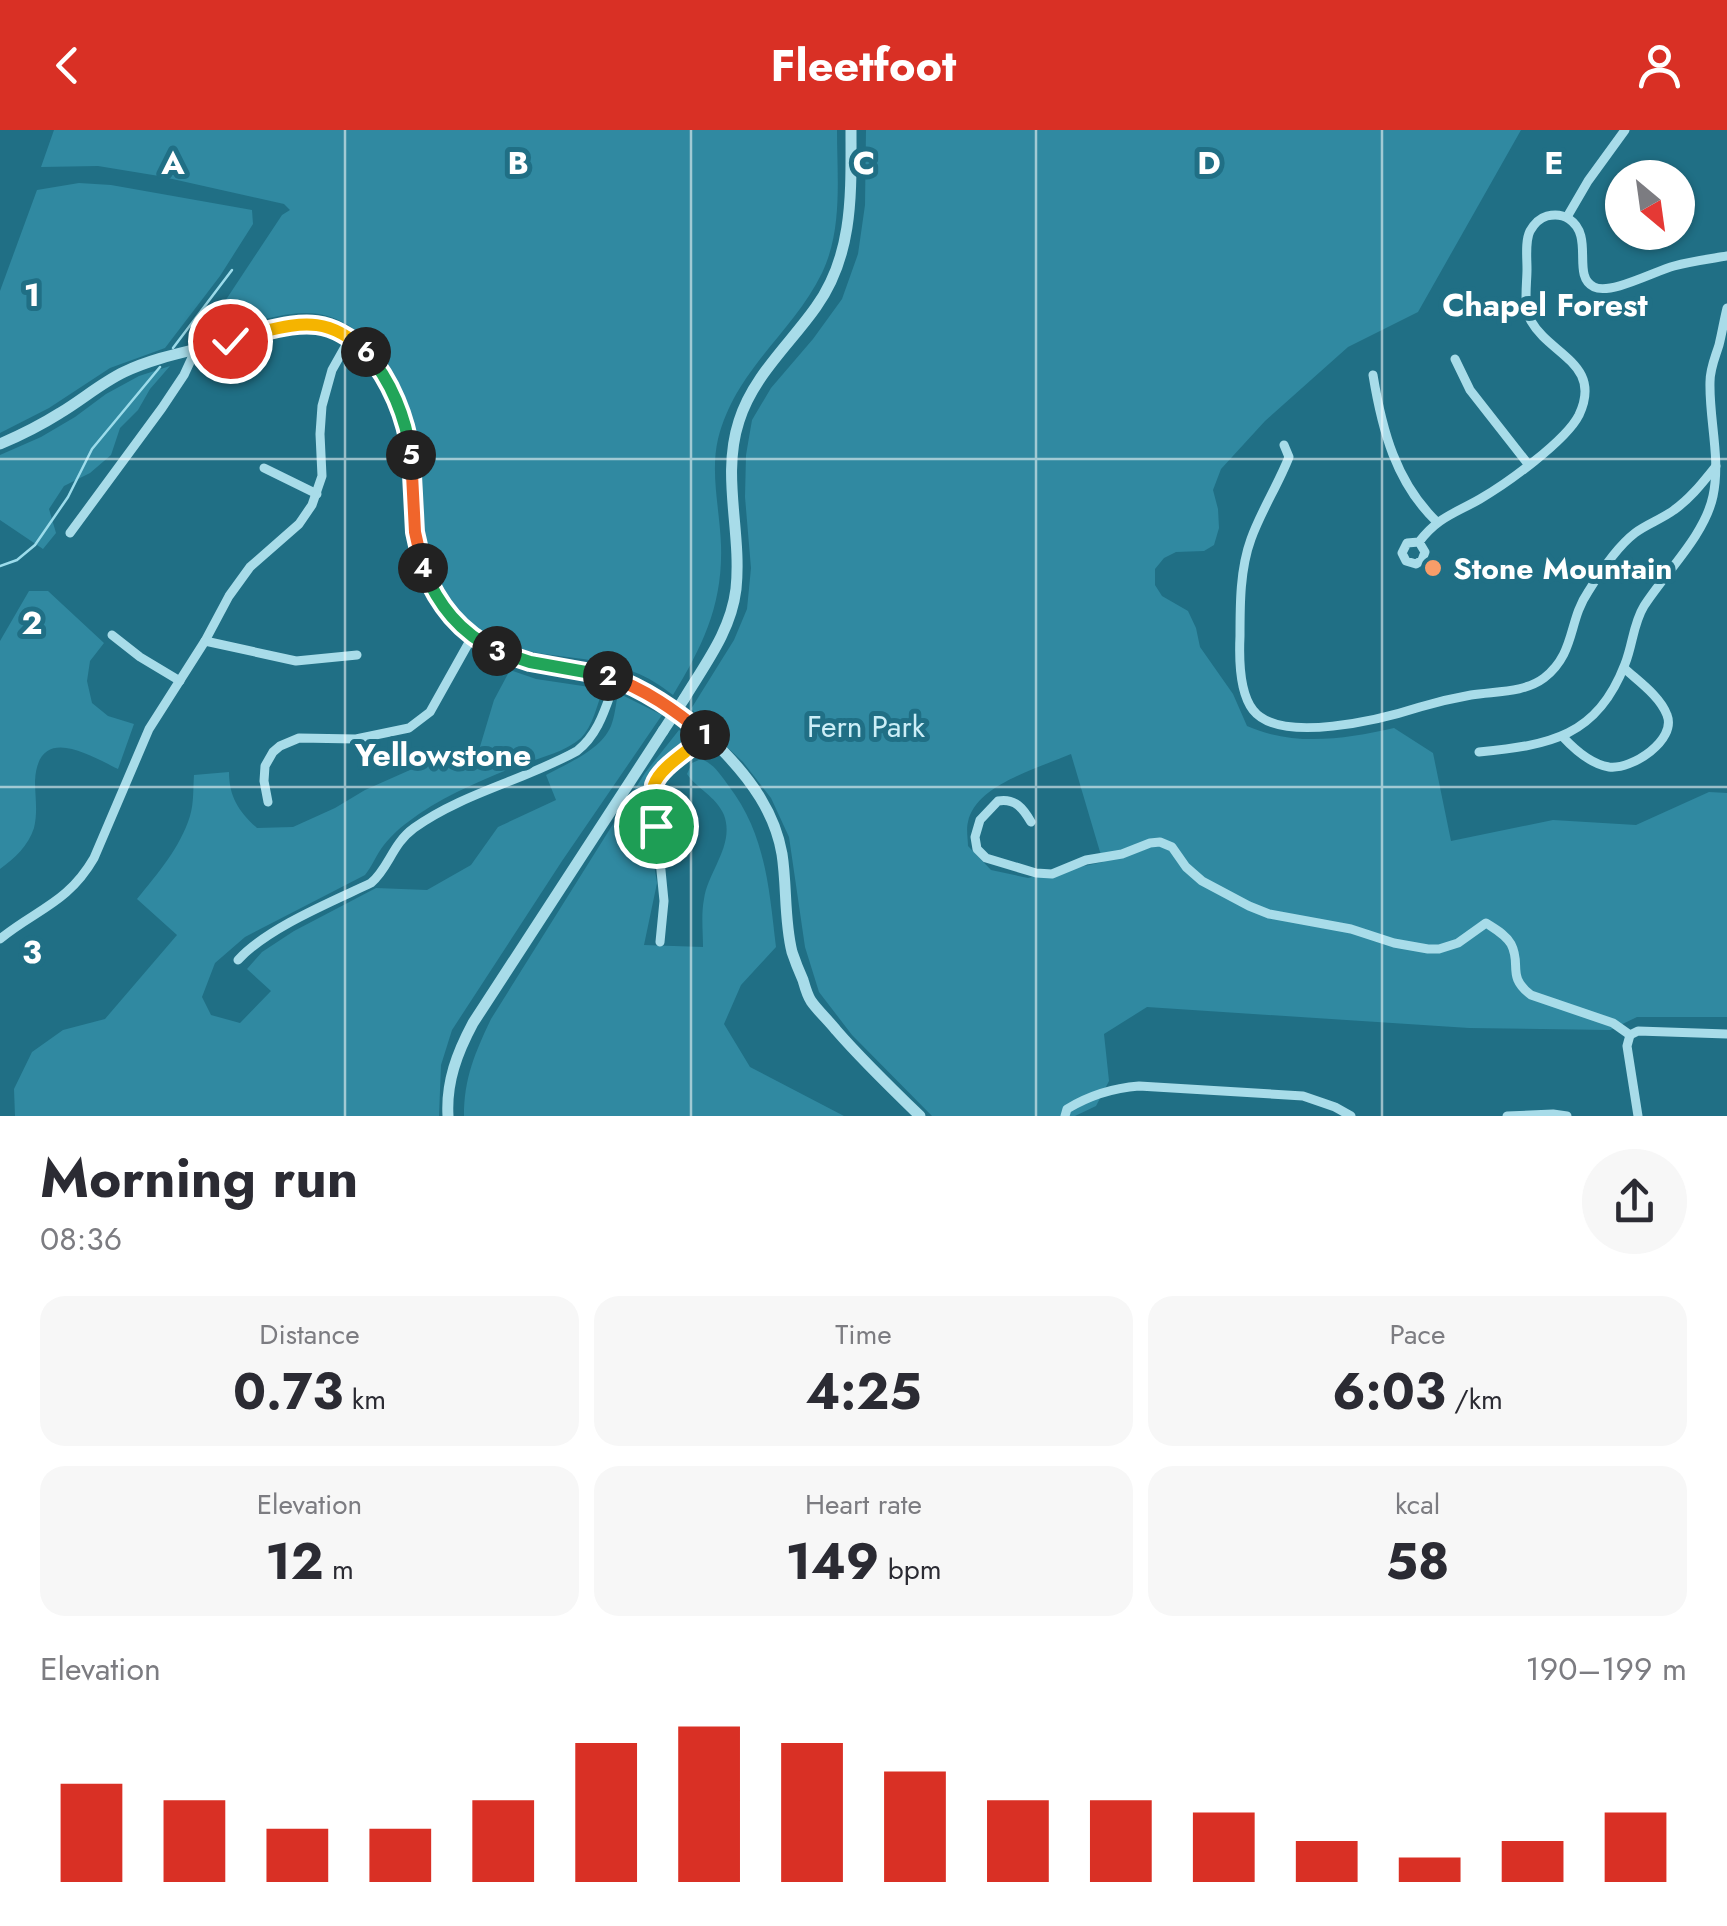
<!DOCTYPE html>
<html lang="en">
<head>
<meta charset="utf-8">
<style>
	body { margin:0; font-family:Jost,sans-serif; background:#f7f7f7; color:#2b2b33; height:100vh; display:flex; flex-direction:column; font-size:38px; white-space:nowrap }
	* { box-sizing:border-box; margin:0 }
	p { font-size:32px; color:#7c7c81 }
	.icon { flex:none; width:55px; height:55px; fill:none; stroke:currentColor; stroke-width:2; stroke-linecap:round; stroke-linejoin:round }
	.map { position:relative; height:986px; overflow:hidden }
	.panel { display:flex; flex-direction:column; background:#fff; flex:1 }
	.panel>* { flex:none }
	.needle { width:65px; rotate:151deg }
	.buttons { position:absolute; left:1605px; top:30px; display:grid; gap:20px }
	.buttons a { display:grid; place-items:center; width:90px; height:90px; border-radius:50%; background:#fff; box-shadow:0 2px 8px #0004; font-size:50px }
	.pin { position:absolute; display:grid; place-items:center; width:85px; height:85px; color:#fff; margin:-42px; border:5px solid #fff; border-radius:50%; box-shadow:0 2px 10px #0007 }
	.km { position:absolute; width:50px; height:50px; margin:-25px; border-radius:50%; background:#222; color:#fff; font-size:28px; line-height:50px; text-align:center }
	.round { display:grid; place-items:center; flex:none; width:105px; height:105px; border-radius:52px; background:#f7f7f7 }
	.overview { display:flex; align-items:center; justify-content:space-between; height:170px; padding:0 40px }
	h1 { font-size:55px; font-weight:700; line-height:75px }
	.figures { display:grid; grid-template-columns:repeat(3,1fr); gap:15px; height:170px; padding:10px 40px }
	.figures div { display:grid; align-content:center; border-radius:25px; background:#f7f7f7; text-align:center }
	.figures b { font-size:50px; font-weight:700 }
	.figures small { font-size:28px; font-weight:400 }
	.figures p { font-size:28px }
	.chart { height:280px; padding:20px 40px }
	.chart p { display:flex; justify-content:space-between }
	.chart svg { width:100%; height:180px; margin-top:10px; stroke:#d93025; stroke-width:6 }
	header { display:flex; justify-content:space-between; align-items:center; height:130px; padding:0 40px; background:#d93025; color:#fff; font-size:45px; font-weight:700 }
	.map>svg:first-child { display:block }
	.green { fill:#3089a1; fill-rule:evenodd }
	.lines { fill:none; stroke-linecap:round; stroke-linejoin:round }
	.stream { stroke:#9cdceb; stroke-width:2.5 }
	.minor { stroke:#a8dce9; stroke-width:9 }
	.tertiary { stroke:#a8dce9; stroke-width:11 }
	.tertiary-bridge { stroke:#a8dce9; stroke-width:11 }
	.split-1-casing { stroke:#fff; stroke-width:20 }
	.split-2-casing { stroke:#fff; stroke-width:20 }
	.split-3-casing { stroke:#fff; stroke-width:20 }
	.split-4-casing { stroke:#fff; stroke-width:20 }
	.split-5-casing { stroke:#fff; stroke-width:20 }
	.split-6-casing { stroke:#fff; stroke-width:20 }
	.split-7-casing { stroke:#fff; stroke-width:20 }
	.split-8-casing { stroke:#fff; stroke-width:20 }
	.split-1 { stroke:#f5b400; stroke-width:12 }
	.split-2 { stroke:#f0652b; stroke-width:12 }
	.split-3 { stroke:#22a559; stroke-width:12 }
	.split-4 { stroke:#22a559; stroke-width:12 }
	.split-5 { stroke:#f0652b; stroke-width:12 }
	.split-6 { stroke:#22a559; stroke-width:12 }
	.split-7 { stroke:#f5b400; stroke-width:12 }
	.split-8 { stroke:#f5b400; stroke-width:12 }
	.grid { fill:none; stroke:#fff; stroke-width:2.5; stroke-opacity:0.55 }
	.poi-dot { fill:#f79d69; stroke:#206f85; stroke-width:4 }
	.labels { text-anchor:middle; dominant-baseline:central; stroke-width:10; stroke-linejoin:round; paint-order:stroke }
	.poi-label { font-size:30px; font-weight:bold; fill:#fff; stroke:#206f85; text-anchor:start }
	.park-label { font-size:30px; fill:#cceef7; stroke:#206f85 }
	.neighbourhood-label { font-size:32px; font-weight:bold; fill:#fff; stroke:#206f85 }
	.grid-label { font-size:32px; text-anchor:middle; font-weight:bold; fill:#fff; stroke:#206f85; stroke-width:10; stroke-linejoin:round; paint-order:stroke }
</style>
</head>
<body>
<header><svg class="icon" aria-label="back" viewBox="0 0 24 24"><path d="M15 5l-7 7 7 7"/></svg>Fleetfoot<svg class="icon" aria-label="person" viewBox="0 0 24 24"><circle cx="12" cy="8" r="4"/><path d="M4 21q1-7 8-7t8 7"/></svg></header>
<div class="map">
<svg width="1727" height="986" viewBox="0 0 1727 986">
	<rect width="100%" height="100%" fill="#206f85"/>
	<g class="green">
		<path d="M54 0H837C837 47 843 99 822 143 792 204 736 238 718 309 710 343 720 381 721 415 723 474 703 516 673 565 661 556 648 547 634 542 571 516 512 539 458 482 416 437 427 385 421 331 415 272 374 181 304 183 269 184 233 200 200 209L282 85 290 80 284 74 159 46 98 36 41 37Z"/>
		<path d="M866 0H1521L1418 182 1348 217 1265 291 1221 339 1213 360 1218 379 1219 398 1214 415 1204 421 1176 422 1164 428 1155 439V455L1162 466 1188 481 1196 498 1200 517 1233 564 1247 596C1295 617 1345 609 1394 598L1433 623 1451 711 1553 690 1636 695 1709 662 1727 663V887H1637L1610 900 1469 898 1147 877 1104 904 1109 951 1096 976 1075 986H932L852 905 819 862 805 817 789 707 771 668 743 632 709 600 711 597 691 579 734 510 747 479 751 438 745 367 746 325 752 290 771 258 813 209 842 169 858 124 865 75ZM1071 624 1103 732 1028 748 991 740 968 716C968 709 966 699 968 692 975 655 1039 638 1071 624Z"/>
		<polygon points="79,53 111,55 252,80 253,94 220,146 165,218 110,238 49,278 0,303 0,161 37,60"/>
		<polygon points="170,236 150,259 138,280 120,298 111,325 90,343 64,356 49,379 56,403 43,419 0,390 0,325 41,307 75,287 106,264 139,246"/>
		<path d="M29 461H48L104 513 90 531 87 551 92 573 108 586 134 594 118 639C89 625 38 593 35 651 35 667 38 681 34 698 28 716 15 728 0 739V511Z"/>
		<path d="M510 540 536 549 603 559C597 575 593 596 581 608 564 623 538 628 517 636 481 650 439 668 408 692 398 699 388 709 381 719 375 728 372 736 365 745L245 807 215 833 202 867 211 885 240 893 271 861 247 839 262 822 294 801 376 758 427 760 471 735 498 697 556 670 546 645C568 633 601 620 611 596 615 586 616 573 618 563L662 585 562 731 452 900 441 935 439 986H15L14 959 32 922 63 900 105 889 177 805 137 769C158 743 180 718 190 686 194 673 193 658 194 645L229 642C229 667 239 682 257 698L293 697 335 678 365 660 428 632 479 620 494 570Z"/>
		<path d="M679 600 689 607 648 645 646 686 657 753 644 815 703 817C703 802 701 784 704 769 708 741 735 715 724 685 716 666 697 659 687 644L692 633 701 629C714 634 720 644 728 655 766 704 769 759 776 817L741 855 724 894 750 937 844 986H464C464 948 475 923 491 889L645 643Z"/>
	</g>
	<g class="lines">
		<g class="stream">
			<polyline points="173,218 232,140"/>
			<polyline points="0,436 17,430 35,415 68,367 92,319 160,237"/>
		</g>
		<g class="minor">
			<polyline points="1567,87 1588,51 1625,0"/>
			<polyline points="1455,229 1470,260 1528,334"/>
			<path d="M1373 245C1382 300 1396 353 1437 392"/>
			<path d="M1284 315 1289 327C1278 355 1261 381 1251 409 1240 439 1240 474 1240 506 1239 528 1239 562 1253 580 1280 615 1383 589 1420 577 1437 572 1454 568 1471 565 1495 561 1524 563 1544 548 1576 523 1568 491 1588 462 1599 444 1618 416 1635 403 1647 394 1662 389 1674 380 1691 368 1703 352 1716 336"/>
			<polyline points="264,338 317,364"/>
			<polyline points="70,403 162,278 184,245 196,219"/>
			<path d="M1419 412 1425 422 1422 430 1416 434 1406 431 1402 423 1407 413 1419 412C1438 387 1454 384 1480 369 1506 354 1566 311 1579 285 1603 234 1550 225 1531 191 1523 176 1527 155 1527 139 1527 127 1525 111 1530 101 1534 94 1540 88 1547 86 1555 84 1563 85 1569 89 1595 106 1571 146 1594 157 1611 165 1655 141 1674 136 1692 131 1709 129 1727 126"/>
			<polyline points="112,505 140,527 180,551"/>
			<polyline points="205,511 296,531 357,525"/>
			<path d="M1563 607C1575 620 1591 634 1609 637 1632 640 1677 610 1667 585 1660 566 1638 551 1624 538"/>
			<path d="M1479 622C1550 615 1597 607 1625 534 1633 514 1633 494 1644 476 1665 443 1705 405 1713 366 1721 328 1709 290 1710 252 1710 238 1715 228 1719 215 1722 203 1724 190 1727 178"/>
			<polyline points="268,672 264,651 265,636 273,622 280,616 299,608 356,609 409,598 430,582 472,507"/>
			<path d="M1031 692C1023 678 1015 668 998 671L980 690 975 707 977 719 986 728 1036 743 1052 744 1086 730 1122 724 1150 713 1160 712 1172 717 1186 737 1202 751 1249 776 1269 784 1351 799 1394 813 1428 819H1439L1458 813 1486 793C1495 799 1505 804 1511 814 1522 835 1506 846 1531 865L1613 893 1630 905"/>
			<path d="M0 809C37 779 68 773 94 728L149 599 205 511 229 466 250 437 299 394 312 375 322 346 320 304 322 276 332 240 350 208"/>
			<path d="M660 812 664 771 654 669C653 639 685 623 706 605"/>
			<path d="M238 830C267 798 331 772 371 753 389 738 392 714 414 698 463 663 525 650 577 621 600 603 606 575 616 549"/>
			<polyline points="1630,905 1638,901 1727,904"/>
			<polyline points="1630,905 1627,916 1638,986"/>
			<path d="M1065 986 1067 979C1090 965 1113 958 1139 956L1303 966 1335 977 1351 986"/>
			<polyline points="1507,986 1553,984 1567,986"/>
		</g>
		<g class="tertiary">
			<path d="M0 314C21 305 41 295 60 283 82 270 101 253 124 242 155 227 191 221 225 212 251 205 279 194 306 193 366 192 401 265 410 316 420 375 405 430 447 482 492 538 542 527 603 545 649 558 689 588 723 621 751 650 775 683 782 724 787 756 784 790 792 822 795 831 799 841 803 850 805 857 807 865 811 871 818 881 828 890 836 900 862 930 891 958 920 986"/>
			<path d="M684 569C705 534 731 501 736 459 742 402 721 346 739 291 753 246 790 214 816 177 854 124 851 62 851 0"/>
			<path d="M448 986C446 952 457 923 473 893L663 601"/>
		</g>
		<polyline class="tertiary-bridge" points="663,601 684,569"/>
	</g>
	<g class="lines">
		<defs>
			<path id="split-1" d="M656 696C655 683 651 668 654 655 660 636 693 619 705 605"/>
			<path id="split-2" d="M608 546C645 559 675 580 705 605"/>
			<polyline id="split-3" points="497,521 530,532 608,546"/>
			<path id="split-4" d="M423 438C438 475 460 503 497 521"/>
			<polyline id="split-5" points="411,325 415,402 423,438"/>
			<path id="split-6" d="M366 222C391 250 406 288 411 325"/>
			<path id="split-7" d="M261 202C305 191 331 188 366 222"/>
			<polyline id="split-8" points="230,211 261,202"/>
		</defs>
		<use href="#split-1" class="split-1-casing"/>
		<use href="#split-2" class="split-2-casing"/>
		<use href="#split-3" class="split-3-casing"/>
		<use href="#split-4" class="split-4-casing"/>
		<use href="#split-5" class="split-5-casing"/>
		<use href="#split-6" class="split-6-casing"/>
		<use href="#split-7" class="split-7-casing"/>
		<use href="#split-8" class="split-8-casing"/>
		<use href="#split-1" class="split-1"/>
		<use href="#split-2" class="split-2"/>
		<use href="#split-3" class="split-3"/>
		<use href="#split-4" class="split-4"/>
		<use href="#split-5" class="split-5"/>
		<use href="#split-6" class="split-6"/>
		<use href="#split-7" class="split-7"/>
		<use href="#split-8" class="split-8"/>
	</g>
	<path class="grid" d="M345 0V986M691 0V986M1036 0V986M1382 0V986M0 329H1727M0 657H1727"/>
	<circle class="poi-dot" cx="1433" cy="438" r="10"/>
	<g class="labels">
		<g class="poi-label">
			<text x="1453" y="438">Stone Mountain</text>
		</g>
		<g class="park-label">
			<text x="866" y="596">Fern Park</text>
		</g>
		<g class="neighbourhood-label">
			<text x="1545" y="175">Chapel Forest</text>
			<text x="443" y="625">Yellowstone</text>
		</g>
	</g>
	<g class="grid-label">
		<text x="173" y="44">A</text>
		<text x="518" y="44">B</text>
		<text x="864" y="44">C</text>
		<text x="1209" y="44">D</text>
		<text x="1554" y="44">E</text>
		<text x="32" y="176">1</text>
		<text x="32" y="504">2</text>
		<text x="32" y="833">3</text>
	</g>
</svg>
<div class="buttons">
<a><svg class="needle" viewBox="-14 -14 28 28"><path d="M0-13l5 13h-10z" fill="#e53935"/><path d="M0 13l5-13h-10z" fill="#7c7c81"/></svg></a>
</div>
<div class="pin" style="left:656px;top:696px;background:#1e9e55"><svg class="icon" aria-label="arrive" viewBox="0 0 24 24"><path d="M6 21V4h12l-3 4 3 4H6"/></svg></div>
<div class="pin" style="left:230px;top:211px;background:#d93025"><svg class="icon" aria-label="check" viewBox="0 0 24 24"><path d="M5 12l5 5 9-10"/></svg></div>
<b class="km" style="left:705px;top:605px">1</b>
<b class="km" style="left:608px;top:546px">2</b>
<b class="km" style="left:497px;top:521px">3</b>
<b class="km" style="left:423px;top:438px">4</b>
<b class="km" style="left:411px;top:325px">5</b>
<b class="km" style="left:366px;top:222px">6</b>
</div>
<section class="panel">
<div class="overview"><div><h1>Morning run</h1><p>08:36</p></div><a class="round"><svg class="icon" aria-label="share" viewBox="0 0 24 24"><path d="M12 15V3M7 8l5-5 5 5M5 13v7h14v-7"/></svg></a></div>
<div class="figures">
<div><p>Distance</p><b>0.73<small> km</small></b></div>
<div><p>Time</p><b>4:25</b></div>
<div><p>Pace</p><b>6:03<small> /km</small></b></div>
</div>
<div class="figures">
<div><p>Elevation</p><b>12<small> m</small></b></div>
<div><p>Heart rate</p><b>149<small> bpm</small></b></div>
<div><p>kcal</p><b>58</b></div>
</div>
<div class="chart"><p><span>Elevation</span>190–199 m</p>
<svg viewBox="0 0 160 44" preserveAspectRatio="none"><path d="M5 44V20M15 44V24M25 44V31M35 44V31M45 44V24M55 44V10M65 44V6M75 44V10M85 44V17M95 44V24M105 44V24M115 44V27M125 44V34M135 44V38M145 44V34M155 44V27"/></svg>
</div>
</section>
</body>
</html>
